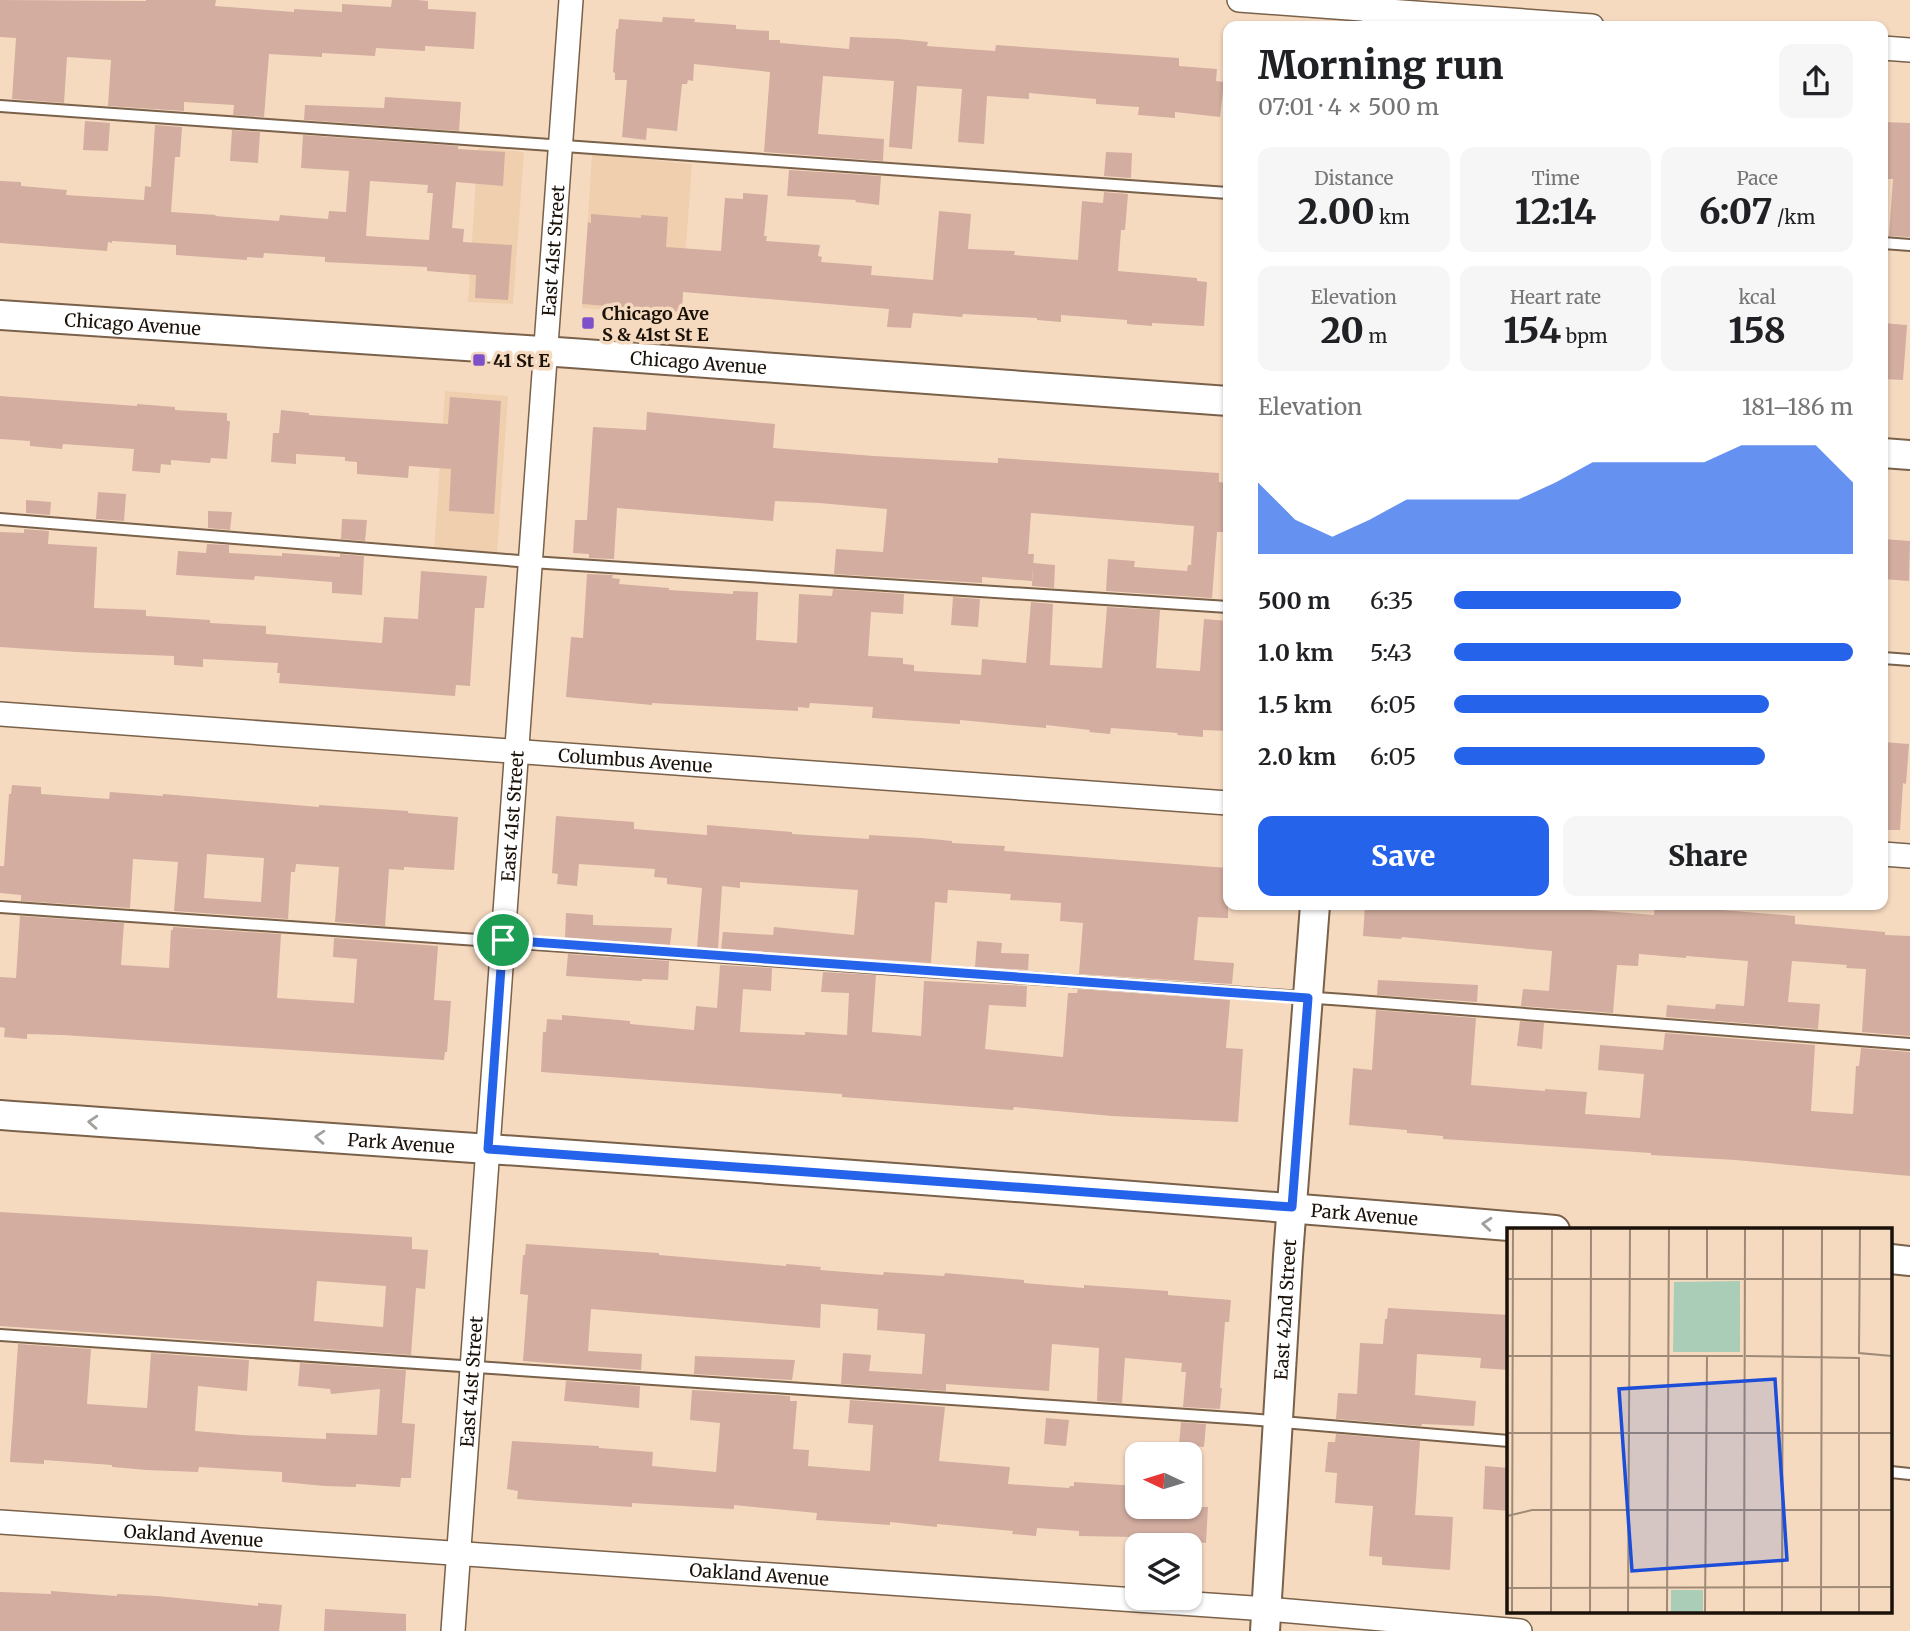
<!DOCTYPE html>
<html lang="en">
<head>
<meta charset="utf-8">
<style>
	body { margin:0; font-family:Merriweather,serif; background:#f6f6f6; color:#202124; height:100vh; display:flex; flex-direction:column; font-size:26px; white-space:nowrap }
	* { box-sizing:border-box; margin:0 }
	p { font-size:23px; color:#757577 }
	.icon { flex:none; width:38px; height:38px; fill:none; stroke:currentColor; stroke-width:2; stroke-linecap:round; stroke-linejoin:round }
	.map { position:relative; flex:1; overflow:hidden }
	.panel { position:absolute; left:1223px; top:21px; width:665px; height:889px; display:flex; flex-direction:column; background:#fff; border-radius:14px; box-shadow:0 2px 5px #0004 }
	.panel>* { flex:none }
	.needle { width:46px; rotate:274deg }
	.controls { position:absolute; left:1125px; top:1442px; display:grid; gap:14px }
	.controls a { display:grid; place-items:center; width:77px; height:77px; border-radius:14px; background:#fff; box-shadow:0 2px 5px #0004; font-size:35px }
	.pin { position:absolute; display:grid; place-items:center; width:60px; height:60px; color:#fff; margin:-30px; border:4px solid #fff; border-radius:50%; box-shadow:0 2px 7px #0007 }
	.round { display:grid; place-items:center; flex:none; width:74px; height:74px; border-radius:14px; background:#f6f6f6 }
	.head { display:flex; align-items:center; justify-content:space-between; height:119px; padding:0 35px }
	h1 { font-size:38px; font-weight:800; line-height:52px }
	.metrics { display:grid; grid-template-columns:repeat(3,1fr); gap:10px; height:119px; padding:7px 35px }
	.metrics div { display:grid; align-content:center; border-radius:14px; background:#f6f6f6; text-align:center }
	.metrics b { font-size:35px; font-weight:800 }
	.metrics small { font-size:19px; font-weight:400 }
	.metrics p { font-size:19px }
	.chart { height:196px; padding:14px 35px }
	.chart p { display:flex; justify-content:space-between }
	.chart svg { width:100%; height:126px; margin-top:7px; fill:#2563eb; opacity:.7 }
	.button { display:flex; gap:14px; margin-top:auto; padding:14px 35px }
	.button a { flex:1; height:80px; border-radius:14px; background:#2563eb; color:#fff; font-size:28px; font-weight:800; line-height:80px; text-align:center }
	.button a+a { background:#f6f6f6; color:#202124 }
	ul { padding:0 35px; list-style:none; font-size:23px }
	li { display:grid; grid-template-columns:112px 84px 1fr; align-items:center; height:52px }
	li i { height:18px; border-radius:9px; background:#2563eb }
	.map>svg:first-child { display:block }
	.built { fill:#f0cfaf }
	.building { fill:#d2ada0; fill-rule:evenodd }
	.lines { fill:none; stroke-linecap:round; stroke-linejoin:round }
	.service-casing { stroke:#79614a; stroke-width:14 }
	.minor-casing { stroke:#79614a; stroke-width:26 }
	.tertiary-casing { stroke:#79614a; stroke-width:32 }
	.service { stroke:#fff; stroke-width:10 }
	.minor { stroke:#fff; stroke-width:23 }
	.tertiary { stroke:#fff; stroke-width:28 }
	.oneway { stroke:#a3a09c }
	.route-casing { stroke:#fff; stroke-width:14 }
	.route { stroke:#2563eb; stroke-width:9 }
	.poi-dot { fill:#7e51ca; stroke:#f6dac0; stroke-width:2.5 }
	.labels { text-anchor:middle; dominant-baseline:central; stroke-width:7; stroke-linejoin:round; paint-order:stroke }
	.street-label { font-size:18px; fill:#1a1108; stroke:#f6dac0 }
	.poi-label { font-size:18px; font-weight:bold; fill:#1a1108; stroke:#f6dac0; text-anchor:start }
	.inset-road { fill:none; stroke:#9e8a76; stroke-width:2 }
	.view { fill:#1d4ed8; fill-opacity:0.15; stroke:#1d4ed8; stroke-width:3.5 }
	.inset-edge { fill:none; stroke:#1a1108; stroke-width:3.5 }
</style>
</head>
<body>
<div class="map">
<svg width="1910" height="1631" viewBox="0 0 1910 1631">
	<rect width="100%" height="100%" fill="#f6dac0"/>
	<g class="built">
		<polygon points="478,148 524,152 513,304 468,302"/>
		<polygon points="592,154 692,164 681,316 582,308"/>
		<polygon points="445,391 508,396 497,554 434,549"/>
	</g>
	<g class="building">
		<polygon points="0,0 146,1 146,0 216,0 215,6 294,12 294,9 342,12 342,4 391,7 392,0 417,0 428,1 428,9 476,12 474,49 425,46 425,51 376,48 375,56 322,53 322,57 269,54 264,117 233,115 234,105 184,102 184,111 108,106 111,60 67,57 64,103 12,99 16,38 0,37"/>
		<polygon points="663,17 695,19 694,22 736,25 736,29 769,31 769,40 780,40 780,43 849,49 850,37 899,39 928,42 927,46 995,51 996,45 1179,58 1179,66 1217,69 1216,81 1224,82 1220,117 1175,112 1175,118 1138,115 1139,107 1096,104 1096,99 1029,93 1029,99 987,96 984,144 958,142 962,89 917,86 912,149 889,147 894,81 823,76 818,134 884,139 883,161 764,152 770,72 694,64 693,81 688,80 687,84 682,84 677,131 647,128 646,140 622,137 627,80 615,80 615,73 613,72 616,29 618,29 619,19 662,22"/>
		<polygon points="385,97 461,102 459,131 304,120 305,105 384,108"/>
		<polygon points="85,121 110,123 108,151 83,150"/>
		<polygon points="1883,122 1910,123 1910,237 1889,236 1893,179 1883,179"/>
		<path d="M155 125 182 127 180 157H175L171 212 216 215 215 216 279 221 280 215 328 219 329 211 346 212 349 171 301 168 303 135 458 146V149L505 152 503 186 456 182 452 228 464 229 463 242 512 245 508 300 475 298 476 275 427 271V267L325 262V257L264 253 263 258 247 257V260L176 255V245L112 241V243L108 242 107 251 0 243V181L21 182V186L67 190 66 195 144 200 145 186 151 187ZM370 181 428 185 427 193H433L429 240 366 236Z"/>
		<polygon points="232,130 260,132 258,163 230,161"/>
		<polygon points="1106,152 1132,153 1131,178 1104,176"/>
		<polygon points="789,170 881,176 879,205 855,202 856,200 787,196"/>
		<polygon points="1104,192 1128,194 1125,230 1121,230 1118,271 1197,278 1197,281 1207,282 1204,326 1152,323 1152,326 1127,324 1127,320 1061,315 1061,322 1037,320 1037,318 963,314 962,317 913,313 911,328 887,327 889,309 683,292 682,312 582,304 588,222 591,223 591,214 641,218 641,215 668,217 666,247 721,251 725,198 743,199 743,193 768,195 764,236 767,236 766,241 820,245 818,256 822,257 821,262 872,266 871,275 933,280 939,211 971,214 968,249 1015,251 1014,255 1078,260 1082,201 1103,203"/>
		<polygon points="1883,323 1907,325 1903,380 1883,379"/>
		<polygon points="0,396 137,406 137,404 175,407 175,410 227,413 227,421 230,421 227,459 211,458 210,463 171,460 171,465 161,464 160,473 132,471 134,449 63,444 62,449 30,446 30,441 0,439"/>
		<polygon points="450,397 501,401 494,514 449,511 451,469 409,466 408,478 357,474 357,462 345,461 345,457 296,454 296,464 271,462 273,433 279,433 281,410 309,413 309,415 448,424"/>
		<polygon points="647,412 775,424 773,448 874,456 998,463 998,458 1219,473 1219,482 1228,483 1228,492 1225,532 1217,532 1212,598 1106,591 1108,559 1135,561 1134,567 1187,571 1188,565 1191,565 1194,526 1031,513 1028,554 1034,554 1032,581 982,577 982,583 834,574 836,549 883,552 887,509 819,503 775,501 773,521 617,508 614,559 589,558 589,554 573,553 575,520 587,520 593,427 646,430"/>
		<polygon points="98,492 126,494 124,521 96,519"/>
		<polygon points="26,500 51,502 50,515 26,513"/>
		<polygon points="208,511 232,512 230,530 208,528"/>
		<polygon points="342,519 367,520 365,541 341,539"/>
		<polygon points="24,529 49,531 48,544 97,547 94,608 146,610 146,616 210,620 210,623 266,626 266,634 382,643 384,617 418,619 421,571 487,576 484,608 475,608 470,686 456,685 455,696 279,683 280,673 277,673 278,663 203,659 203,667 174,665 174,656 76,652 0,647 0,532 24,533"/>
		<polygon points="1883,539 1910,541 1909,581 1883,579"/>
		<polygon points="207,544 229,545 229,553 282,556 282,553 340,557 340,554 364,556 362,595 332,593 332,582 255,576 254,580 176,575 178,551 206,553"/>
		<polygon points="1033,563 1055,565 1054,588 1032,586"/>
		<polygon points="587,574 613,575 612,578 620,579 619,584 669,588 669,590 733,594 733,591 758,592 756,640 797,643 799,594 832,596 833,589 904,594 903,614 871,612 868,656 903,658 903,664 914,665 914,671 981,675 982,659 1026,663 1031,602 1053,604 1050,665 1102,668 1107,607 1160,610 1156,668 1200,671 1204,619 1228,621 1228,731 1203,730 1203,737 1177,735 1178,733 1111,728 1110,734 1089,732 1090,730 1046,725 1046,728 960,720 960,724 872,718 873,707 810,703 809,708 798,707 798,711 652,703 652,705 566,697 571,637 583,638"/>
		<polygon points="953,597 980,599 978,627 951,625"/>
		<polygon points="1883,742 1909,744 1906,784 1903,783 1900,830 1883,830"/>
		<path d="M12 785 41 787V794L109 799 110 792 163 796V794L319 807V805L408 811V813L458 817 454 870 404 867V870L389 869 385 926 335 922 339 867 296 864 295 872H291L288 919 174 911 178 862 133 859 130 908 21 901V895L0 893V866H4L9 794H11ZM207 854 264 858 261 902 204 898Z"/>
		<polygon points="556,816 634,822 634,829 707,835 707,825 792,832 792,834 869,839 869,835 921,838 952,841 952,843 1005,846 1004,851 1228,868 1228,918 1198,917 1194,960 1234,963 1232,984 1079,974 1083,923 1060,921 1061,903 1010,900 1011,894 948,890 947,903 935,902 931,963 721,949 723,932 773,935 774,927 854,935 858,890 740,882 740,888 722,886 718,949 697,947 702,888 667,884 667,878 654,877 655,869 579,864 577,886 557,884 558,874 552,873"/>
		<polygon points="1365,905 1591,905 1591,910 1654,915 1655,905 1660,905 1795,916 1795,924 1885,932 1885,935 1910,936 1910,1036 1862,1032 1866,969 1846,968 1847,965 1792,961 1788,1002 1820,1004 1818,1029 1666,1017 1667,1005 1715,1009 1716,1004 1744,1006 1748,961 1686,956 1686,958 1639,954 1638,966 1617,965 1613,1013 1521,1006 1523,989 1549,991 1552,951 1402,937 1401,939 1363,936"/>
		<polygon points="566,913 593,915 593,925 672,928 670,945 565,938"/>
		<polygon points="20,916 124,923 121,965 169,968 171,930 173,930 173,927 281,934 277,998 354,1003 357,959 333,957 334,938 438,946 434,1000 451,1001 447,1052 445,1052 444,1060 63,1035 27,1034 27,1039 4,1037 5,1028 0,1027 0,977 16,978"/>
		<polygon points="977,941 1002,943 1001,953 1029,954 1028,970 975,967"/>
		<polygon points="568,954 669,961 668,980 642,979 642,981 566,976"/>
		<polygon points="720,965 772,968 771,991 743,989 740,1032 805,1035 805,1032 847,1035 849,993 821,992 823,972 876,975 872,1032 921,1036 924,981 1027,986 1026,1007 989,1005 985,1049 1063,1057 1068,993 1077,993 1078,989 1230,1000 1226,1048 1243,1049 1238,1122 1112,1116 1014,1107 1013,1110 842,1097 842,1094 541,1072 543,1032 546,1032 547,1019 562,1020 562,1015 630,1021 630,1024 694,1030 696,1006 717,1008"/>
		<polygon points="1378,980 1478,985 1477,1002 1377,995"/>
		<polygon points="1376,1010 1476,1018 1471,1085 1545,1091 1545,1089 1587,1092 1585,1114 1640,1118 1644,1074 1598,1070 1600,1045 1663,1050 1665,1033 1815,1045 1811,1111 1853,1114 1856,1066 1859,1066 1861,1048 1910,1052 1910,1176 1735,1160 1651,1155 1651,1153 1443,1139 1443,1136 1407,1133 1407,1130 1349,1125 1353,1068 1372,1070"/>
		<polygon points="1520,1021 1544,1023 1542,1049 1517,1046"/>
		<path d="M0 1212 412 1237V1249L428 1250 425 1289 416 1288 411 1355 0 1326ZM317 1281 386 1286 383 1327 314 1321Z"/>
		<polygon points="526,1244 659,1253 659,1255 786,1266 786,1264 821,1267 820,1270 883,1275 884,1272 944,1276 945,1273 1024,1280 1024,1283 1084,1288 1084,1285 1168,1291 1168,1295 1231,1300 1229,1322 1225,1322 1220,1388 1222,1388 1220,1409 1183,1407 1186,1372 1181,1372 1182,1363 1125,1358 1122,1403 1097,1401 1099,1348 1052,1344 1049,1391 946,1384 946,1391 841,1384 843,1353 871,1355 869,1371 922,1374 925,1334 877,1330 878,1309 821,1304 820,1328 591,1309 588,1351 642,1354 641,1370 523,1361 528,1295 520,1294 523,1255 525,1255"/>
		<polygon points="1388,1308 1509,1315 1509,1370 1480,1368 1481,1358 1417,1354 1415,1395 1476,1401 1474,1426 1422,1424 1421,1426 1336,1419 1338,1393 1357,1394 1360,1343 1383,1344 1385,1319 1387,1319"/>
		<polygon points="18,1344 91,1349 87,1404 147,1408 151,1353 249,1360 247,1391 198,1386 195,1431 242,1435 326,1439 326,1433 377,1435 380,1389 331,1394 330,1389 298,1386 300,1363 406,1370 402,1423 415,1424 411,1478 401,1478 400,1487 356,1484 356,1487 325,1486 282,1482 282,1472 199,1467 198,1472 147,1470 112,1467 112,1465 44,1460 44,1464 10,1462"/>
		<polygon points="695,1356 795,1360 792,1380 694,1374"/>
		<polygon points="566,1381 640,1386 639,1408 564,1401"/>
		<polygon points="692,1390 790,1396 790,1401 797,1401 793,1449 809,1450 808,1466 870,1471 873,1425 848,1423 850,1400 945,1407 939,1461 1010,1467 1008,1484 1069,1488 1070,1486 1074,1486 1074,1482 1138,1486 1138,1507 1208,1507 1206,1543 1133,1537 1079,1536 1079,1531 1037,1528 1036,1536 1012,1534 1013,1531 937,1524 937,1527 890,1522 890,1525 816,1520 817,1513 734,1505 734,1509 632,1503 632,1507 541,1501 517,1499 518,1491 507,1489 512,1441 599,1446 599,1448 653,1452 652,1466 716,1472 720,1423 690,1420"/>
		<polygon points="1046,1418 1069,1420 1066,1446 1044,1444"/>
		<polygon points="1181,1422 1206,1424 1204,1447 1179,1445"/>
		<polygon points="1336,1434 1420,1441 1415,1515 1453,1517 1450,1570 1382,1565 1382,1557 1369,1556 1373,1506 1335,1503 1337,1473 1325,1472 1328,1442 1335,1442"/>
		<polygon points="1485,1466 1509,1468 1509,1511 1483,1509"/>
		<polygon points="51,1591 117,1596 117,1594 157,1596 258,1606 258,1603 282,1605 279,1631 0,1631 0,1592 51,1594"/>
		<polygon points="325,1609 406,1614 406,1631 324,1631"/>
	</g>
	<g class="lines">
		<defs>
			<g id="service">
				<polyline points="0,106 1228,193"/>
				<polyline points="1883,243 1910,245"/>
				<polyline points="0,519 531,562 1228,607"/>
				<polyline points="1883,658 1910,660"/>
				<polyline points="0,907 1345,1000 1910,1044"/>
				<polyline points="0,1335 1247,1419 1509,1441"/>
				<polyline points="1891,1472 1910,1474"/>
			</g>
			<g id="minor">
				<polyline points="1239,0 1592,26"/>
				<polyline points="1883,48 1910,50"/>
				<path id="s1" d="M0 714 1228 803"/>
				<polyline points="1883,854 1910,856"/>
				<path id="s2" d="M0 1522 1267 1609 1520 1631"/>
				<path id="s3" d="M453 1631 571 0"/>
			</g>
			<g id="tertiary">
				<polyline points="1376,26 1377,0"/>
				<path id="s4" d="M0 315 571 353 1228 401"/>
				<polyline points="1883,453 1910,455"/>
				<path id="s5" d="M0 1115C519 1151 1037 1186 1555 1230"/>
				<polyline points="1891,1259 1910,1261"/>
				<path id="s6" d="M1265 1631 1288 1256 1315 905"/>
			</g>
		</defs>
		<use href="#service" class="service-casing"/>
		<use href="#minor" class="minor-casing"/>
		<use href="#tertiary" class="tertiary-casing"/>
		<use href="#service" class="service"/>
		<use href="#minor" class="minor"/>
		<use href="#tertiary" class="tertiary"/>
	</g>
	<defs><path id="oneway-chevron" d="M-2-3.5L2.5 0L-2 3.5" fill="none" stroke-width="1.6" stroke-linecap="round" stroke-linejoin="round" transform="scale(1.75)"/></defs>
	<g class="oneway">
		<use href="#oneway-chevron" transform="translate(93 1122) rotate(-176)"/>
		<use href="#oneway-chevron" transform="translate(320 1137) rotate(-176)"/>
		<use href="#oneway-chevron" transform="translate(1487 1224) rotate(-175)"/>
	</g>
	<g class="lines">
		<defs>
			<polygon id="route" points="503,940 1308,998 1292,1207 488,1149"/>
		</defs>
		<use href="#route" class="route-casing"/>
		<use href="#route" class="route"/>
	</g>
	<g class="poi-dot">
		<rect x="581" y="316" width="14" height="14" rx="3.5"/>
		<rect x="472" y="353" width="14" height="14" rx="3.5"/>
	</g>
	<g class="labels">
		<g class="street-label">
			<text stroke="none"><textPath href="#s3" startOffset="1384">East 41st Street</textPath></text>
			<text stroke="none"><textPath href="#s4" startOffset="133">Chicago Avenue</textPath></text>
			<text stroke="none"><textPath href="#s4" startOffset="700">Chicago Avenue</textPath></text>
			<text stroke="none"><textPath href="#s1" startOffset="637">Columbus Avenue</textPath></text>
			<text stroke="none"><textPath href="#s3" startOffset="817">East 41st Street</textPath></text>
			<text stroke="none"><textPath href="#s5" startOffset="402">Park Avenue</textPath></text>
			<text stroke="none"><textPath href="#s5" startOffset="1368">Park Avenue</textPath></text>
			<text stroke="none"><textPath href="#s6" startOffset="322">East 42nd Street</textPath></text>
			<text stroke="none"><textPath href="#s3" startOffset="250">East 41st Street</textPath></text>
			<text stroke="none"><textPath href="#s2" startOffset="194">Oakland Avenue</textPath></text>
			<text stroke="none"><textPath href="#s2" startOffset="761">Oakland Avenue</textPath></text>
		</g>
		<g class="poi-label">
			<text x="602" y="313">Chicago Ave<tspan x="602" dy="21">S &amp; 41st St E</tspan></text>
			<text x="493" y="360">41 St E</text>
		</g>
	</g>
	<g transform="translate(1507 1228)">
		<rect width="385" height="385" fill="#f6dac0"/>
		<path d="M233 53V124H166L167 54ZM164 362H196V385H164Z" fill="#a9cdb7"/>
		<path class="inset-road" d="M200 0V51M353 0 352 125 385 128M0 51H385M0 128H236M239 128 352 130V385M0 205H385M0 288 25 282H385M0 360 385 359M5 385 6 0M44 385 45 0M83 385 84 0M121 385 123 0M160 385 162 0M198 385 200 128M237 385 238 0M275 385 276 0M314 385 315 0"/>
		<path class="view" d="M268 151 280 332 125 343 112 161Z"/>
		<rect width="385" height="385" class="inset-edge"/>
	</g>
</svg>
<div class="controls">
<a><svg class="needle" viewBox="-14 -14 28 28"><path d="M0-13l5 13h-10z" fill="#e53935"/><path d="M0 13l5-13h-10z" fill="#757577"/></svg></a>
<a><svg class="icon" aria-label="layers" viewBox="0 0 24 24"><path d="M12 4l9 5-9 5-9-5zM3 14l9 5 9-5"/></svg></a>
</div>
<div class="pin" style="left:503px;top:940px;background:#1e9e55"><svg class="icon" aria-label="arrive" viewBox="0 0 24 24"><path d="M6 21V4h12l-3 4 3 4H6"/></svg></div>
<section class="panel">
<div class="head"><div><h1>Morning run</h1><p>07:01 · 4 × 500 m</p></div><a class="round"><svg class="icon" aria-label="share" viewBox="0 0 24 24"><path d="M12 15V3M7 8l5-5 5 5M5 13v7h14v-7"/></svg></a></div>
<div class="metrics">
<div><p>Distance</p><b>2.00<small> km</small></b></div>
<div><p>Time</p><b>12:14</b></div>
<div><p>Pace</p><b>6:07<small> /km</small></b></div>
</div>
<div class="metrics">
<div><p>Elevation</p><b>20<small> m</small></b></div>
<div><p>Heart rate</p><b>154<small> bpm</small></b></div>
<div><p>kcal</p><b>158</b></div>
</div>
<div class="chart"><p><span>Elevation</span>181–186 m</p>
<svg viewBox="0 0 160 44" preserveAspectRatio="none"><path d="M0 44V19L10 32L20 38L30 32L40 25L50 25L60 25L70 25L80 19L90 12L100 12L110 12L120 12L130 6L140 6L150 6L160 19V44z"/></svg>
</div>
<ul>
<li><b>500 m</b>6:35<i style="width:57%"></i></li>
<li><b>1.0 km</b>5:43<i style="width:100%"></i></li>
<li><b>1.5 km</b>6:05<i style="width:79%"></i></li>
<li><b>2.0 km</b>6:05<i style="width:78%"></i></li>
</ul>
<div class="button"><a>Save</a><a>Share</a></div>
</section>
</div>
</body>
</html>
